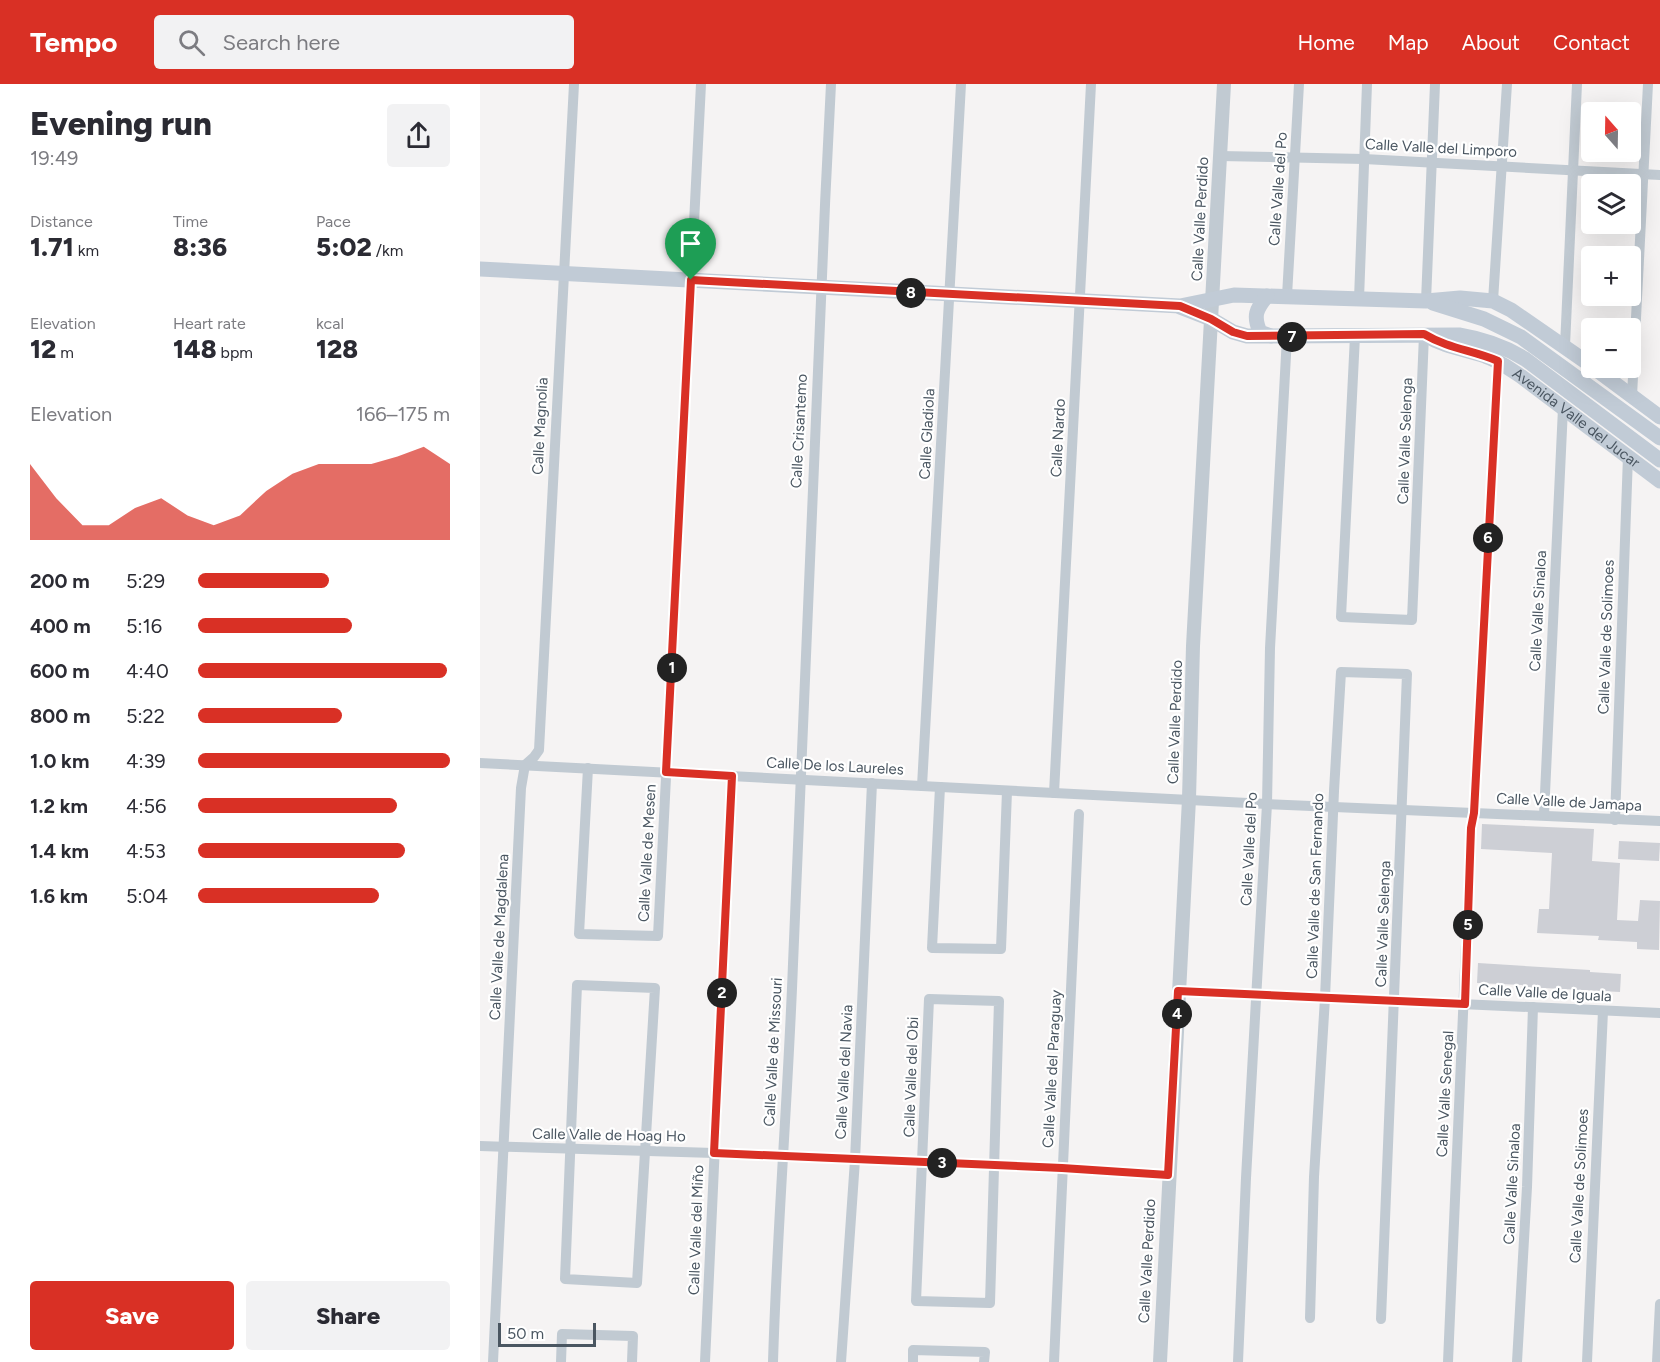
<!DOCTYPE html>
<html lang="en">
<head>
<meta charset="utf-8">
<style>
	body { margin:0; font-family:Figtree,sans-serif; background:#f2f2f3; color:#2b2b33; height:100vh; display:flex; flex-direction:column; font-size:22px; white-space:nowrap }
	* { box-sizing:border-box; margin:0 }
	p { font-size:20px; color:#7c7c81 }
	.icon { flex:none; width:33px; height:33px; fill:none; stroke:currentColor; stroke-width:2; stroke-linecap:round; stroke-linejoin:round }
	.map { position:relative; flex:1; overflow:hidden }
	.sheet { display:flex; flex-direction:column; background:#fff; width:480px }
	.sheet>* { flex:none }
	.needle { width:39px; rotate:340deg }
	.buttons { position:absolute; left:1101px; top:18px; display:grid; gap:12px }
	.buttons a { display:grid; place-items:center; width:60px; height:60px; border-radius:6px; background:#fff; box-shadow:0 6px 24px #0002; font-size:30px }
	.scale { position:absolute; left:18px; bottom:15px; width:98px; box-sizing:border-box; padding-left:6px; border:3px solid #4a5661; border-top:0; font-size:16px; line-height:21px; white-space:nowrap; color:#4a5661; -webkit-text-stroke:4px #fff; paint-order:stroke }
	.pin { position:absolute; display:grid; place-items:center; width:51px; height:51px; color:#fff; margin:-62px -26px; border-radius:50% 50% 50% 0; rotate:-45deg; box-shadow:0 0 6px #0007 }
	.pin .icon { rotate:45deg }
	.km { position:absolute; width:30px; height:30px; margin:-15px; border-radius:50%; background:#222; color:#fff; font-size:16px; line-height:30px; text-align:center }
	.round { display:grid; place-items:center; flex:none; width:63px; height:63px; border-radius:6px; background:#f2f2f3 }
	.headline { display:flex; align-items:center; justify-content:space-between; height:102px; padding:0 30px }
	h1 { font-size:33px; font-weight:800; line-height:45px }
	.metrics { display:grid; grid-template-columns:repeat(3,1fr); gap:9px; height:102px; padding:6px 30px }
	.metrics div { display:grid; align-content:center }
	.metrics b { font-size:26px; font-weight:800 }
	.metrics small { font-size:16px; font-weight:400 }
	.metrics p { font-size:16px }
	.chart { height:168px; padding:12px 30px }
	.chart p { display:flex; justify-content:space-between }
	.chart svg { width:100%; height:108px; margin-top:6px; fill:#d93025; opacity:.7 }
	.action { display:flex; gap:12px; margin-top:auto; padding:12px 30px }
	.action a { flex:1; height:69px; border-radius:6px; background:#d93025; color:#fff; font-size:24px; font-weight:800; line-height:69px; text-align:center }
	.action a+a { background:#f2f2f3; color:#2b2b33 }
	ul { padding:0 30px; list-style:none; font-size:20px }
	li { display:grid; grid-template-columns:96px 72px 1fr; align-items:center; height:45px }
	li i { height:15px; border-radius:8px; background:#d93025 }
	header { display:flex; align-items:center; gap:36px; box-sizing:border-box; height:84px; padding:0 30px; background:#d93025; color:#fff }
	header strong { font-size:28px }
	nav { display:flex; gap:33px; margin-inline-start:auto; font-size:21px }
	.search { width:420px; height:54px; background:#f2f2f3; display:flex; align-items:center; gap:15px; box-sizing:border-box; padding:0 21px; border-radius:6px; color:#7c7c81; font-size:22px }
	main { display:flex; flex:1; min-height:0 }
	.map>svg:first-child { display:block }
	.building { fill:#cdcfd5 }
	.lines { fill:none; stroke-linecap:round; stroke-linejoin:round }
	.minor { stroke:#c1cad2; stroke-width:10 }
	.tertiary { stroke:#c1cad2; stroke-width:14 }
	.secondary { stroke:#c1cbd6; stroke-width:15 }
	.route-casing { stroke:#fff; stroke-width:12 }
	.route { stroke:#d93025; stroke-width:8 }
	.labels { text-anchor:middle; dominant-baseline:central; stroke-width:4.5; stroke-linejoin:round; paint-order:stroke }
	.street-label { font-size:15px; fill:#4a5661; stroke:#fff }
</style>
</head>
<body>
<header>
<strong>Tempo</strong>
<div class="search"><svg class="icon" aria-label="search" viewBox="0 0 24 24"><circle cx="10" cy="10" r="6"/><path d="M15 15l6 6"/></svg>Search here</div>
<nav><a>Home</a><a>Map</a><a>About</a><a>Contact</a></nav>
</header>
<main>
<section class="sheet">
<div class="headline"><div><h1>Evening run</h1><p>19:49</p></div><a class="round"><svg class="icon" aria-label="share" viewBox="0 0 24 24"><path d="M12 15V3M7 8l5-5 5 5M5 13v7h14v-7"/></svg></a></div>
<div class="metrics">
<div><p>Distance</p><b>1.71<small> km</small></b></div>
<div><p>Time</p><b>8:36</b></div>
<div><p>Pace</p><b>5:02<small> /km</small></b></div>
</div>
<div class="metrics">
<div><p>Elevation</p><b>12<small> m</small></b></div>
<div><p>Heart rate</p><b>148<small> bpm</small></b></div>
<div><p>kcal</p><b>128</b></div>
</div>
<div class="chart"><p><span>Elevation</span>166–175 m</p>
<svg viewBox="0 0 160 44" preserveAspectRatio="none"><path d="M0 44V13L10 27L20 38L30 38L40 31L50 27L60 34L70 38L80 34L90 24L100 17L110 13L120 13L130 13L140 10L150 6L160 13V44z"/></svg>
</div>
<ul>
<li><b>200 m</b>5:29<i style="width:52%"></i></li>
<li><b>400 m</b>5:16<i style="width:61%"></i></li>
<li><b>600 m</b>4:40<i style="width:99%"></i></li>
<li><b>800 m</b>5:22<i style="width:57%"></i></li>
<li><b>1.0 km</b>4:39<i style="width:100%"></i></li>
<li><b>1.2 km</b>4:56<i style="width:79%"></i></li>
<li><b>1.4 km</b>4:53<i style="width:82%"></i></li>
<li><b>1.6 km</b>5:04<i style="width:72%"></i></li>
</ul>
<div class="action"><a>Save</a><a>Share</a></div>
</section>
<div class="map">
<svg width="1180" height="1278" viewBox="0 0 1180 1278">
	<rect width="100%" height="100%" fill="#f5f3f3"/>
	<g class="building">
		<polygon points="1002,740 1114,745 1112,777 1140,779 1137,836 1158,837 1160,816 1180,817 1179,866 1157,865 1157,858 1118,856 1119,852 1057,849 1059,825 1069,825 1072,769 1001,765"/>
		<polygon points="1139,757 1180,759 1179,777 1138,775"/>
		<polygon points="998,879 1110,886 1110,888 1141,890 1140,908 1042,903 1042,901 997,899"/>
	</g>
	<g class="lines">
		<g class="minor">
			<polyline points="740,72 884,75 1180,91"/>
			<polyline points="807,212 819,0"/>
			<polyline points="879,215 887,0"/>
			<polyline points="946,217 955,0"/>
			<polyline points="1013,217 1027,0"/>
			<polyline points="875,252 861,533 932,536 944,251"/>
			<polyline points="1085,262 1097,0"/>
			<polyline points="1152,312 1168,0"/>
			<polyline points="0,679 787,720 1180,737"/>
			<polyline points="108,684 99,850 178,852 221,0"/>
			<polyline points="442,702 481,0"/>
			<polyline points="460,703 452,864 521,865 527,707"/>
			<polyline points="574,709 611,0"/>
			<polyline points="1064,731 1083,324"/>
			<polyline points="1135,736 1148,372"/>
			<polygon points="97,901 175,904 157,1199 85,1195"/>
			<polyline points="698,907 1180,929"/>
			<polygon points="449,915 519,917 510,1219 436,1217"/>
			<polyline points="0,1062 234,1069 582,1084 688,1091"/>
			<polyline points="830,1234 834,1093 845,914 854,707 861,588 927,590 901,1235"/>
			<polyline points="13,1278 41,704 45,681 54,673 59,666 94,0"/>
			<polyline points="81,1278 82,1250 153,1252 152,1278"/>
			<polyline points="225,1278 252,691"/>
			<path d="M293 1278C297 1145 308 1013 313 880 324 586 336 293 351 0"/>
			<polyline points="361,1278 375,1076 392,699"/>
			<polyline points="433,1278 433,1266 505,1268 504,1278"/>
			<polyline points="574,1278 599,730"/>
			<polyline points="758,1278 766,1094 787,720 790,564 807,253"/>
			<polyline points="968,1278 991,744 994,729 1018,277"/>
			<polyline points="1037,1278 1047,1103 1053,923"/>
			<polyline points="1107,1278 1123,927"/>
			<polyline points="1177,1278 1180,1220"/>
		</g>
		<polyline class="tertiary" points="680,1278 709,715 713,562 744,0"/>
		<g class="secondary">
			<polyline points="0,185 700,222 754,211 946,217 980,214 1013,217 1031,226 1112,282"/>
			<path d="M787 212C776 225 773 232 780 248L791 252"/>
			<polyline points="953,219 1004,235 1041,253 1180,354"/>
			<path d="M700 223 731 235 753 248 767 252 979 251C1003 255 1024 262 1045 275L1180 376"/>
			<path id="s1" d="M947 252C965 263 985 265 1005 272 1018 276 1030 285 1042 293L1180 397"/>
			<polyline points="1114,284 1180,333"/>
		</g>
	</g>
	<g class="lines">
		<defs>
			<path id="route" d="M211 196 700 222 731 235 753 248 767 252 944 250C969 265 992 266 1018 277L994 729 991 744 985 920 698 907 688 1091 582 1084 234 1069 252 692 186 688Z"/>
		</defs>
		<use href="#route" class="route-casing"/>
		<use href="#route" class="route"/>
	</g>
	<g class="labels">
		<g class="street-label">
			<text transform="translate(961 64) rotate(3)">Calle Valle del Limporo</text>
			<text transform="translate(798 105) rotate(-86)">Calle Valle del Po</text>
			<text transform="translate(720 135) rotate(-87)">Calle Valle Perdido</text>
			<text stroke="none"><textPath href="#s1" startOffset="172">Avenida Valle del Jucar</textPath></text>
			<text transform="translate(60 342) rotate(-87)">Calle Magnolia</text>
			<text transform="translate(319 347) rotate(-87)">Calle Crisantemo</text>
			<text transform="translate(447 350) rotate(-87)">Calle Gladiola</text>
			<text transform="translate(578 354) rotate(-87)">Calle Nardo</text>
			<text transform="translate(925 357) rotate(-88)">Calle Valle Selenga</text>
			<text transform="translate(1058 527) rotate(-87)">Calle Valle Sinaloa</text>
			<text transform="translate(1126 553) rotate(-88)">Calle Valle de Solimoes</text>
			<text transform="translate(695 638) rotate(-88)">Calle Valle Perdido</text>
			<text transform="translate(355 682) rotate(3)">Calle De los Laureles</text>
			<text transform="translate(1089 718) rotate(3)">Calle Valle de Jamapa</text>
			<text transform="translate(769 765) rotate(-87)">Calle Valle del Po</text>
			<text transform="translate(167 769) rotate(-87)">Calle Valle de Mesen</text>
			<text transform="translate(835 802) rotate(-88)">Calle Valle de San Fernando</text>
			<text transform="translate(903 840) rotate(-88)">Calle Valle Selenga</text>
			<text transform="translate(19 853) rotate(-87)">Calle Valle de Magdalena</text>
			<text transform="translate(1065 909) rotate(3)">Calle Valle de Iguala</text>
			<text transform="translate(293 968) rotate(-87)">Calle Valle de Missouri</text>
			<text transform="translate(572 985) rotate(-87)">Calle Valle del Paraguay</text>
			<text transform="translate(364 988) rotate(-87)">Calle Valle del Navia</text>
			<text transform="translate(431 993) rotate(-88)">Calle Valle del Obi</text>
			<text transform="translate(965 1010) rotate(-87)">Calle Valle Senegal</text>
			<text transform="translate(129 1051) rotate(1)">Calle Valle de Hoag Ho</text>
			<text transform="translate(1032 1100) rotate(-87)">Calle Valle Sinaloa</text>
			<text transform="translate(1099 1102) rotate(-87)">Calle Valle de Solimoes</text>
			<text transform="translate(216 1146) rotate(-88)">Calle Valle del Miño</text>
			<text transform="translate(667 1177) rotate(-87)">Calle Valle Perdido</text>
		</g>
	</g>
</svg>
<div class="buttons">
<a><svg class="needle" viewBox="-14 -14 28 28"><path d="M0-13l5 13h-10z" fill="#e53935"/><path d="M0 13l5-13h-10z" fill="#7c7c81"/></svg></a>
<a><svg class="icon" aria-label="layers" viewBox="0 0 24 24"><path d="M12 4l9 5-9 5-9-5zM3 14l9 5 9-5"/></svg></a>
<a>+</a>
<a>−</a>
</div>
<div class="scale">50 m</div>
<div class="pin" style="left:211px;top:196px;background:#1e9e55"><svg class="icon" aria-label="arrive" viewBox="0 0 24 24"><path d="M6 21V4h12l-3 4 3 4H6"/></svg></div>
<b class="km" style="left:192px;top:584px">1</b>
<b class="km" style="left:242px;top:909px">2</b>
<b class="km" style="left:462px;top:1079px">3</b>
<b class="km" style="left:697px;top:930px">4</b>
<b class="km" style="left:988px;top:841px">5</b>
<b class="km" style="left:1008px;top:454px">6</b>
<b class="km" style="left:812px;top:253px">7</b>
<b class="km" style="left:431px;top:209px">8</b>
</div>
</main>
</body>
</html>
